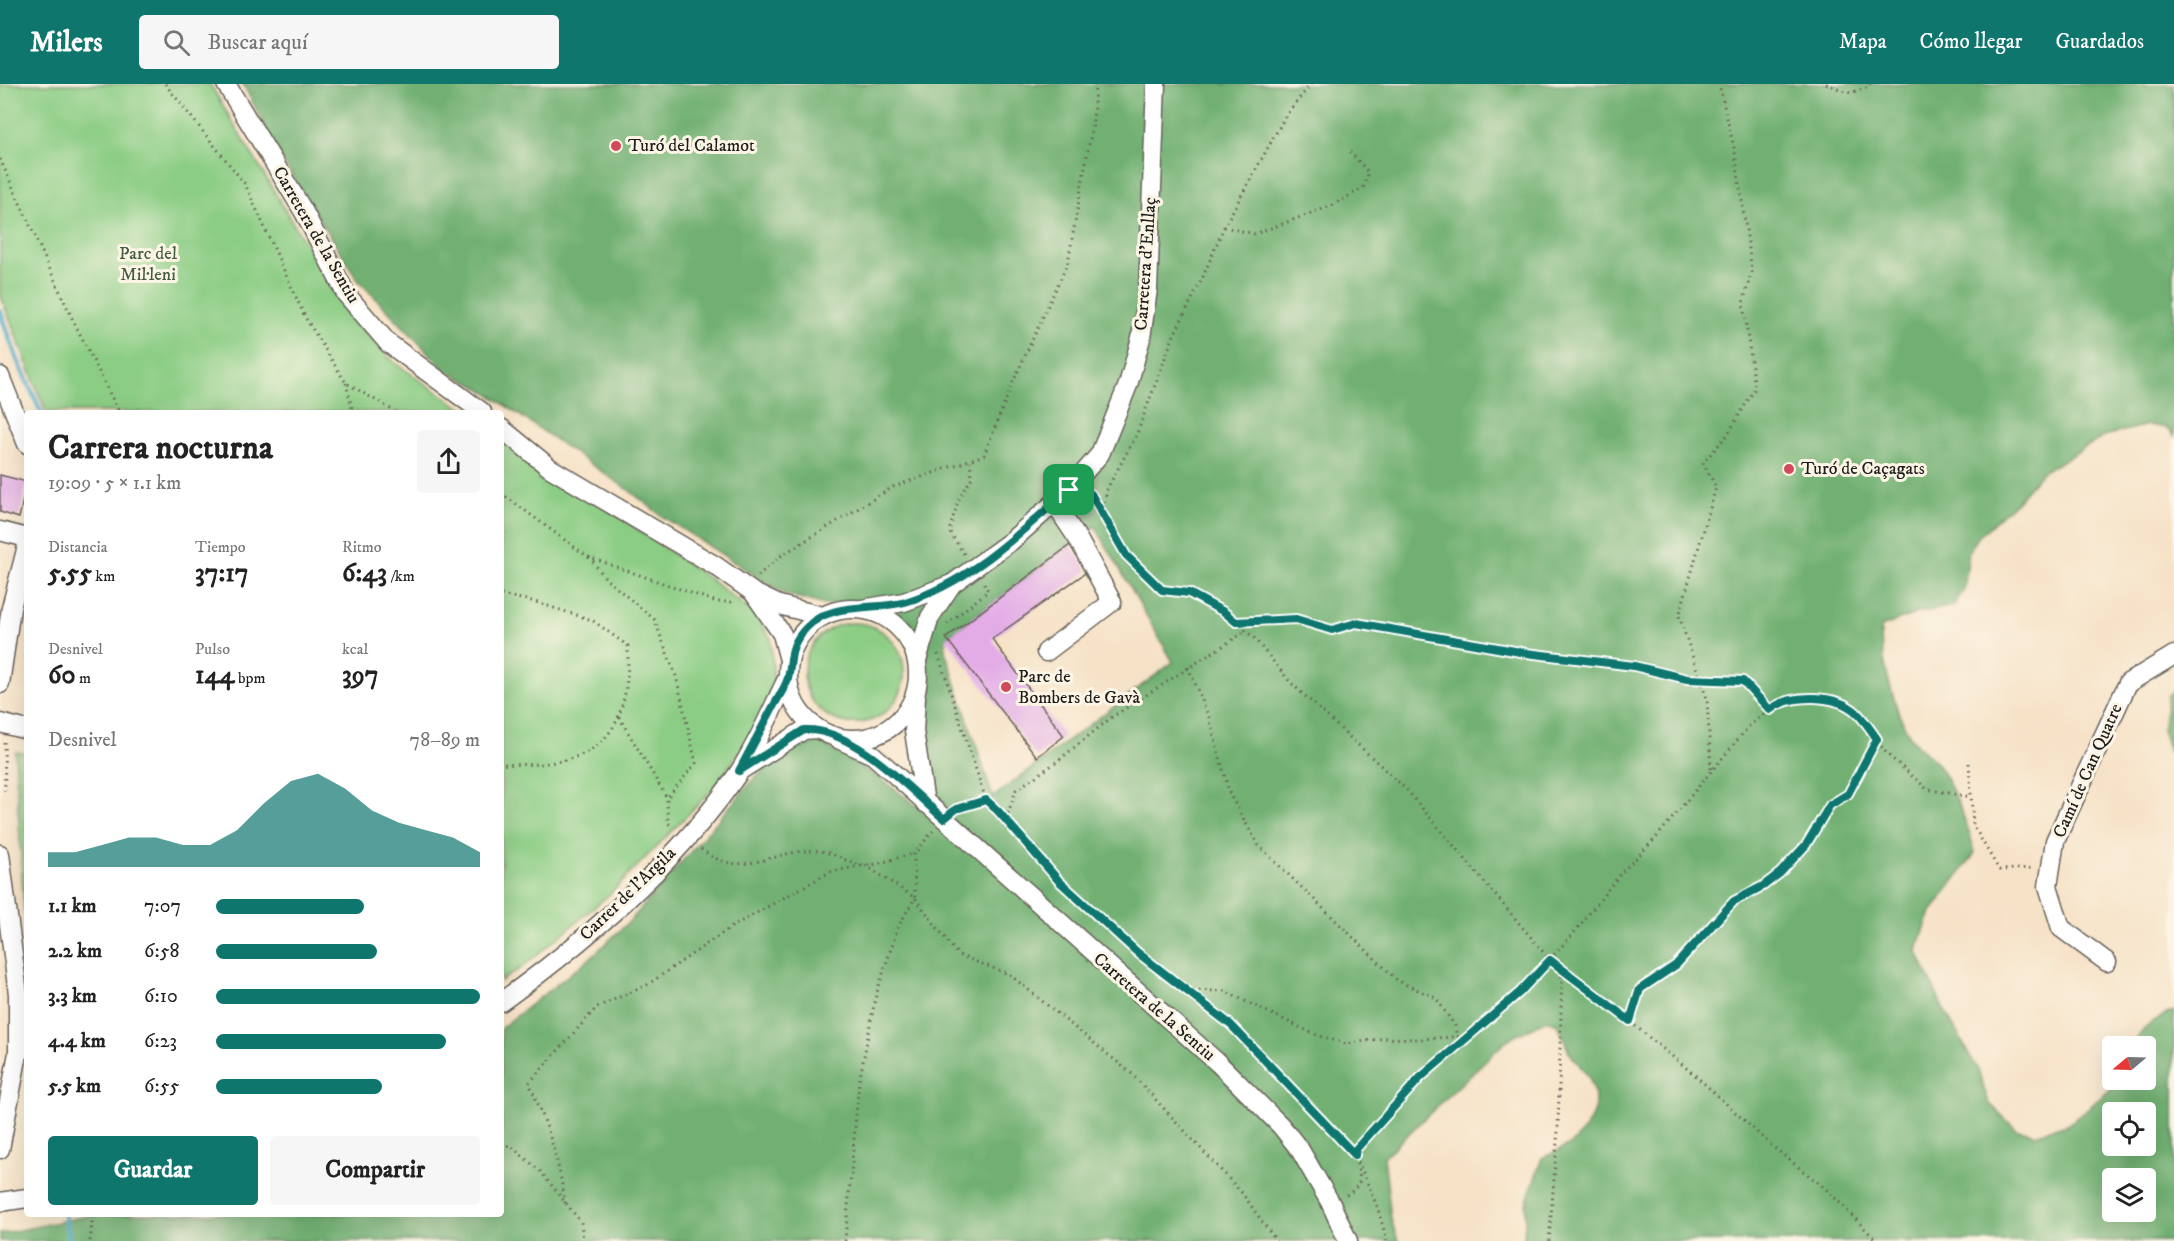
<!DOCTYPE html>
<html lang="es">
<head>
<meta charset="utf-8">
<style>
	body { margin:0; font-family:"IM FELL DW Pica",serif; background:#f6f6f6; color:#222; height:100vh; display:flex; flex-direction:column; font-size:22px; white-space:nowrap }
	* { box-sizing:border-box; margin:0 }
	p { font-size:20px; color:#767676 }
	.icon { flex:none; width:33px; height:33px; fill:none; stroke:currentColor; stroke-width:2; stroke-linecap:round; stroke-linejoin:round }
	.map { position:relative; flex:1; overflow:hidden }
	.panel { position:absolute; left:24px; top:326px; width:480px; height:807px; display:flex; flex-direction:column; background:#fff; border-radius:6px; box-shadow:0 6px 24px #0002 }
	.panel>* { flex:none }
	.needle { width:39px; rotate:251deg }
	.buttons { position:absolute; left:2102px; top:952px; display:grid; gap:12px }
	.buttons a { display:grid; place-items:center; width:54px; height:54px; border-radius:6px; background:#fff; box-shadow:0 6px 24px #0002; font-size:30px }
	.pin { position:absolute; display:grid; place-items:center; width:51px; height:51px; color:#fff; margin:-26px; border-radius:12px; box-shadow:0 3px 9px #0006 }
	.round { display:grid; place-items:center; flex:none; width:63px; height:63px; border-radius:6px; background:#f6f6f6 }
	.head { display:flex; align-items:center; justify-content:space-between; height:102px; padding:0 24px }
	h1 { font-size:33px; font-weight:800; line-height:45px }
	.figures { display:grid; grid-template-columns:repeat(3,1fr); gap:9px; height:102px; padding:6px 24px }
	.figures div { display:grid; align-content:center }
	.figures b { font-size:26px; font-weight:800 }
	.figures small { font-size:16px; font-weight:400 }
	.figures p { font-size:16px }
	.chart { height:168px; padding:12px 24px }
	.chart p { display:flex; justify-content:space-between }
	.chart svg { width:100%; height:108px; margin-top:6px; fill:#0f766e; opacity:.7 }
	.action { display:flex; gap:12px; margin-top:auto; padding:12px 24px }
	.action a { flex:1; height:69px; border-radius:6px; background:#0f766e; color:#fff; font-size:24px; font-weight:800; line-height:69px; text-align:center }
	.action a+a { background:#f6f6f6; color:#222 }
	ul { padding:0 24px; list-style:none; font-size:20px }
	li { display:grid; grid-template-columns:96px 72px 1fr; align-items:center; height:45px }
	li i { height:15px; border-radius:8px; background:#0f766e }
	header { display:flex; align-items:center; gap:36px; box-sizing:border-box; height:84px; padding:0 30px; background:#0f766e; color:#fff }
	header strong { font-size:28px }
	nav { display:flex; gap:33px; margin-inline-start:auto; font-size:21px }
	.search { width:420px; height:54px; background:#f6f6f6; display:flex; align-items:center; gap:15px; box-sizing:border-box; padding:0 21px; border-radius:6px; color:#767676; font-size:22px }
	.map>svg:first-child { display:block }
	.green { fill:#8ccd85; stroke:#547450; stroke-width:1.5 }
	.forest { fill:#71b072; stroke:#466647; stroke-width:1.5; fill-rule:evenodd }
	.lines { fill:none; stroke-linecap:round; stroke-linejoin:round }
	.stream { stroke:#49acc9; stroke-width:5 }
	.building { fill:#e3ace7 }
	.minor-casing { stroke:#686158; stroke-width:21 }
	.path { stroke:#686158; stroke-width:3; stroke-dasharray:1.5 4.5; stroke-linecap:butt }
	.minor { stroke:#fff; stroke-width:18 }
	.route-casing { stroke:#fff; stroke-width:12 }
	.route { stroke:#0f766e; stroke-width:8 }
	.poi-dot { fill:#d1495b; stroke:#fcf5e5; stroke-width:2 }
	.labels { text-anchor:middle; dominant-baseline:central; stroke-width:6; stroke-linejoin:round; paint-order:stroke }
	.poi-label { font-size:18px; fill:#1c1c1c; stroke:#fcf5e5; text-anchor:start }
	.street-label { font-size:18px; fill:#1c1c1c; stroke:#fcf5e5 }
	.park-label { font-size:18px; fill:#435a41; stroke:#fcf5e5 }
</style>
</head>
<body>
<header>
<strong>Milers</strong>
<div class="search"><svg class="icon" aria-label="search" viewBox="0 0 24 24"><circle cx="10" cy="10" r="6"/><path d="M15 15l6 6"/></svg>Buscar aquí</div>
<nav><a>Mapa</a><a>Cómo llegar</a><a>Guardados</a></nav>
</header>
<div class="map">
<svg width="2174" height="1157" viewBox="0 0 2174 1157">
	<rect width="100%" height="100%" fill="#fcf5e5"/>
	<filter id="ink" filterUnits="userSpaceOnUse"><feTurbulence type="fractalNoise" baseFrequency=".0167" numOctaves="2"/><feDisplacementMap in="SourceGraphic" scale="12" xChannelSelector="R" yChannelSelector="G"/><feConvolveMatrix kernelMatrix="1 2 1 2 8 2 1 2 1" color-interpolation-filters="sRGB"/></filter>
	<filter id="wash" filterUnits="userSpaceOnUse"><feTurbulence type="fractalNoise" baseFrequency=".008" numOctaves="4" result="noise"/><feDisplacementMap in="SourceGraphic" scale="24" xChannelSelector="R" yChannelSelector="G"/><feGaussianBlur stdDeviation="1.35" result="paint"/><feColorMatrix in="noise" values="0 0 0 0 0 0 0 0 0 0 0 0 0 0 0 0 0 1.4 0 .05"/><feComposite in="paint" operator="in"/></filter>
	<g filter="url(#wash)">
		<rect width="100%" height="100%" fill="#f6e2c7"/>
		<g class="green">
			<polygon points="0,0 210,0 348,231 395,279 467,328 46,328 0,210"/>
			<polygon points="501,352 708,494 755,530 771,555 774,600 758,642 714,704 611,809 524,882 501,897"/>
			<circle cx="854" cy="589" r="50"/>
			<polygon points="15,668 27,669 27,837 24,825"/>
		</g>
		<g class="forest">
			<path d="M243 0H2174V352L2168 344 2148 341 2107 351 2042 388 2016 418 1979 452 1969 467 1964 506 1953 522 1917 529 1881 543C1880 573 1895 628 1911 654 1918 664 1930 670 1937 680 1955 706 1967 739 1975 769L1931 828 1917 866 1941 920 1978 986 1989 1019 2016 1045 2035 1050 2070 1039 2111 1005 2117 996H2145V963H2133C2139 945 2157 933 2174 927V1157H1524L1526 1120 1542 1074 1572 1060 1585 1045 1595 1027V1012L1589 993 1569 968 1558 940 1547 936 1507 956 1384 1073 1391 1135 1398 1157H0V1150L96 1130H501V944L589 875 631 836 760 688 812 654 879 693 929 731V640L895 515 825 521 784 510 663 433 630 407 480 304 446 287 358 196 283 77ZM1095 442 1173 578 993 713 945 567 946 554ZM2112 1029H2145V1062H2112ZM2112 1095H2145V1128H2112Z"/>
			<polygon points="2174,606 2174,681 2162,646 2168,611"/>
		</g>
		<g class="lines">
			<g class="stream">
				<polyline points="0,227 17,275 41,328"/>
				<polyline points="65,1130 69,1157"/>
			</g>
		</g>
		<g id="blocks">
			<g class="building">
				<polygon points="0,391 27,398 19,434 0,428"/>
				<polygon points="1070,461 1088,487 992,555 1064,652 1037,673 946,554"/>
			</g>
		</g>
	</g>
	<g filter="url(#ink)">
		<use href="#blocks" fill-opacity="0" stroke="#686158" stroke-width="1.5"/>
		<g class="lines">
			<defs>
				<g id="minor">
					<polyline points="226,0 304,128 346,210 388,259 482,328"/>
					<polyline points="0,292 27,360"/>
					<polyline points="501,344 550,384 716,482 754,509 779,521 822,532"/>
					<polyline points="0,447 27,454"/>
					<polyline points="755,511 782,550 789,576"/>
					<circle cx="853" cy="590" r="65"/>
					<polyline points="862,525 904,518 952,500 1011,457 1069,406 1100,370 1128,301 1141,254 1148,205 1156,0"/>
					<polyline points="1046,568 1112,518 1078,455 1054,419"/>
					<polyline points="917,576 930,533 952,500"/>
					<polyline points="0,600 11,524 27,462"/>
					<polyline points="916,613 914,647 925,719"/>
					<polyline points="0,639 27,646"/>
					<polyline points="836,654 873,671 1218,979 1281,1042 1300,1066 1330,1118 1348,1157"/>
					<polyline points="741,686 804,646 817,645"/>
					<polyline points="0,770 18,910 18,969 0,1065"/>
					<polyline points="2107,878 2061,844 2048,802 2055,757 2128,599 2174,571"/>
					<path d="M501 918C587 856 679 776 739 688 758 659 772 625 787 595"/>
					<polyline points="0,1118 27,1114"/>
				</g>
			</defs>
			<use href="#minor" class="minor-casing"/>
			<g class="path">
				<polyline points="165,0 245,100 305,233 346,299 396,328"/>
				<polyline points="1826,0 1850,9 1869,3 1870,0"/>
				<polyline points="0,75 71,232 119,328"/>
				<polyline points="1224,143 1255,150 1333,121 1363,104 1368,88 1350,68"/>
				<polyline points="346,299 353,328"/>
				<polyline points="501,409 588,473 717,518 731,518 734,515"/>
				<polyline points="1089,410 1126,471 1162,506 1189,509 1224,527 1254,554 1291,599 1406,705 1550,876 1604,916 1696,992 1773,1063 1826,1105 1877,1157"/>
				<polyline points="1103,430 1107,405 1136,352 1173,253 1202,195 1224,143 1286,31 1311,0"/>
				<polyline points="964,470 949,447 958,417 972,393 970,377"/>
				<polyline points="589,473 607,496 654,535 676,592 696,679 667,714"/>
				<polyline points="758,492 779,473 893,403 984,371 1013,298 1068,178 1093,38 1095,0"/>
				<path d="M501 511 532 517 592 536 628 562C630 657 595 685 501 680"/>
				<polyline points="1236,538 1296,535 1332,546 1356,539 1526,569 1634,582 1687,595 1743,597 1769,626"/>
				<polyline points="947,540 988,507 984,499"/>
				<polyline points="938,570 986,716"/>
				<polyline points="1188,583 1209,633 1230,711 1259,762 1398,897 1436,914 1455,942 1457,953"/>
				<polyline points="619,633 667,714 668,739 673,743"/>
				<polyline points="4,658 5,707"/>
				<polyline points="1969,679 1973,741 1999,786 2032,784"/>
				<polyline points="1711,685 1707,615 1679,532 1716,403 1703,379 1728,350 1755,304 1743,219 1752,187 1735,68 1719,0"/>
				<polyline points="986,716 998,727 1059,797 1138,869 1231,941 1355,1071"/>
				<polyline points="958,725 986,716"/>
				<polyline points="1006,735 1016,706 1055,679 1112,633 1246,547"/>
				<path d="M701 765C743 799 774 763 820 767 835 769 849 780 864 781 880 782 898 772 914 770"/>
				<polyline points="1187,906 1224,907 1314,950 1346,960 1385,954 1421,955 1469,952"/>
				<polyline points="1630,937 1639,905 1675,881 1734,817 1780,789 1806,761 1830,721 1848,710 1877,655"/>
				<polyline points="501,1061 511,1062 540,1087 581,1138 583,1157"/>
				<polyline points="1358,1077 1377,1122 1387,1157"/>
				<path d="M1346 1111C1371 1097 1353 1086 1356 1065L1421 994 1520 908 1573 850 1622 788 1655 755 1750 641 1777 620 1803 612 1827 616 1855 627 1887 670 1927 705 1971 713"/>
				<path d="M565 1119C559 1076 547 1039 529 999L597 923 647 901 733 842 830 788 865 781 915 814 958 871 1009 890 1132 990 1242 1109 1276 1157"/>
				<polyline points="90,1157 93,1130"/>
				<polyline points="845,1157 859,998 876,911 898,843 915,814 914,770 933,747"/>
				<polyline points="1549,1157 1558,1045 1562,886"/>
			</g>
			<use href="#minor" class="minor"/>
		</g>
	</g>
	<g class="lines" filter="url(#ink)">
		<defs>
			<path id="route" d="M1069 406 1091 410 1126 471 1162 506 1189 509 1224 528 1236 538 1296 535 1332 546 1356 539 1526 569 1634 582 1687 595 1743 597 1770 626C1791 609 1837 610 1857 629 1864 636 1871 646 1877 655L1848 710 1830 721 1806 761 1780 789 1763 802 1734 817 1676 881 1640 905 1630 937 1550 876 1520 908 1420 994 1356 1065 1355 1071 1231 941 1138 869 1059 797 998 727 986 716 956 725 944 735C909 705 853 643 804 646L739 687C750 666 762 644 773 623 778 614 785 604 788 594 793 573 788 563 806 544 831 517 872 527 905 518 970 499 1019 449 1069 406Z"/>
		</defs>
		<use href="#route" class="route-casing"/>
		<use href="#route" class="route"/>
	</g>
	<g class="poi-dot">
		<circle cx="616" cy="62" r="6"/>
		<circle cx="1789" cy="385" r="6"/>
		<circle cx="1006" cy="603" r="6"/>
	</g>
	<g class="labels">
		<g class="poi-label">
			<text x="628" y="62">Turó del Calamot</text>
			<text x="1801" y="385">Turó de Caçagats</text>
			<text x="1018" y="593">Parc de<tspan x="1018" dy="21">Bombers de Gavà</tspan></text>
		</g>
		<g class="street-label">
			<text transform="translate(316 151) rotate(60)">Carretera de la Sentiu</text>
			<text transform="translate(1146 180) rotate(-86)">Carretera d'Enllaç</text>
			<text transform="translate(2088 687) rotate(-66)">Camí de Can Quatre</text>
			<text transform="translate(628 810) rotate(-44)">Carrer de l'Argila</text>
			<text transform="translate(1154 923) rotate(41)">Carretera de la Sentiu</text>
		</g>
		<g class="park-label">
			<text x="148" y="170">Parc del<tspan x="148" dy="21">Mil·leni</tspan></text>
		</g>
	</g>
</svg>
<div class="buttons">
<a><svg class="needle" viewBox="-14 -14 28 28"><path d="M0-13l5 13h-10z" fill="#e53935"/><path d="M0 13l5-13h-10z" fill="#767676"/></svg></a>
<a><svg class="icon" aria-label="locate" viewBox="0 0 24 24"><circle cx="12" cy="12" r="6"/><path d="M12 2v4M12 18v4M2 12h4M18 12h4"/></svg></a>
<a><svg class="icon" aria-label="layers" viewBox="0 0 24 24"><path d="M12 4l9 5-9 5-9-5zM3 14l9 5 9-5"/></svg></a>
</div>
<div class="pin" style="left:1069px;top:406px;background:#1e9e55"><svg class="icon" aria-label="arrive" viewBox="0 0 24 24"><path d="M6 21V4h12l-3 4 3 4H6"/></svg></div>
<section class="panel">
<div class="head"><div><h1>Carrera nocturna</h1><p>19:09 · 5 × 1.1 km</p></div><a class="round"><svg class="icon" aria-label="share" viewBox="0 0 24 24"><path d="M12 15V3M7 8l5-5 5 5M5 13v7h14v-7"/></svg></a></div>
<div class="figures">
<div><p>Distancia</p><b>5.55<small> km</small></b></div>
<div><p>Tiempo</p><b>37:17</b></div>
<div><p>Ritmo</p><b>6:43<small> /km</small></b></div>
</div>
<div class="figures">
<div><p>Desnivel</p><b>60<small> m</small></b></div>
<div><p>Pulso</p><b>144<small> bpm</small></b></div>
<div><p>kcal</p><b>397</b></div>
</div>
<div class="chart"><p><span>Desnivel</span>78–89 m</p>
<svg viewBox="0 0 160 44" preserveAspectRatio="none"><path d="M0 44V38L10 38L20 35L30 32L40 32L50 35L60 35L70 29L80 18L90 9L100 6L110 12L120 21L130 26L140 29L150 32L160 38V44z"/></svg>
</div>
<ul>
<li><b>1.1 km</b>7:07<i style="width:56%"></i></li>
<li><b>2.2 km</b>6:58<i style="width:61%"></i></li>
<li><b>3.3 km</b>6:10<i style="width:100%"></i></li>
<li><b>4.4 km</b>6:23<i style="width:87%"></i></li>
<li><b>5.5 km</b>6:55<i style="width:63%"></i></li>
</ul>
<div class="action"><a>Guardar</a><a>Compartir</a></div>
</section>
</div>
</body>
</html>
